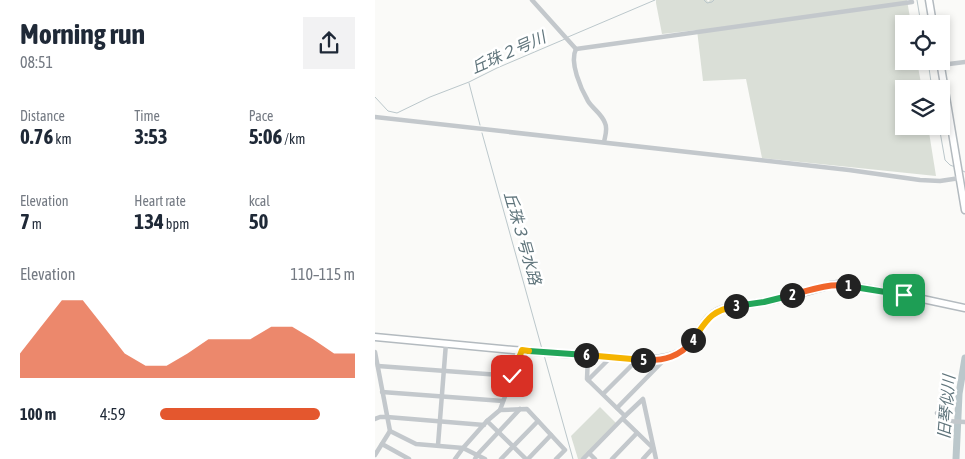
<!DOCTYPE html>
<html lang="en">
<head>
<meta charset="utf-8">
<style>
	body { margin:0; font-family:"Asap Condensed","Noto Sans JP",sans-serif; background:#f2f2f3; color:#1f2937; height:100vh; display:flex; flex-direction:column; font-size:19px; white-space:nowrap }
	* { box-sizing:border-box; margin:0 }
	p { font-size:16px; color:#747a83 }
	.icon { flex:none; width:28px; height:28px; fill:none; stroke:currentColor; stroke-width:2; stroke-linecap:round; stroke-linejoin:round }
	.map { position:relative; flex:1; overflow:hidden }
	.drawer { display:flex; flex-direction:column; background:#fff; width:375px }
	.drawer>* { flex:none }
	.tools { position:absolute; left:520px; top:15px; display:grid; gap:10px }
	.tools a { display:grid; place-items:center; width:55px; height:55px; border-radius:0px; background:#fff; box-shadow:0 2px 8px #0003; font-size:25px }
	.pin { position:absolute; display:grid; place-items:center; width:42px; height:42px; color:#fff; margin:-21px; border-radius:10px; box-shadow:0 2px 8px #0006 }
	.km { position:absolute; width:25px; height:25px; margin:-12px; border-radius:50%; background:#222; color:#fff; font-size:14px; line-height:25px; text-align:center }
	.round { display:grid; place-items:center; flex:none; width:52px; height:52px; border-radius:0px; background:#f2f2f3 }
	.summary { display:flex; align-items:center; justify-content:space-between; height:85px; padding:0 20px }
	h1 { font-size:28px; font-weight:700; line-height:38px }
	.stats { display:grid; grid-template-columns:repeat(3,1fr); gap:8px; height:85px; padding:5px 20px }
	.stats div { display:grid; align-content:center }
	.stats b { font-size:21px; font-weight:700 }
	.stats small { font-size:14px; font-weight:400 }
	.stats p { font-size:14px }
	.chart { height:140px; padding:10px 20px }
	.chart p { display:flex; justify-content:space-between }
	.chart svg { width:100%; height:90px; margin-top:5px; fill:#e4572e; opacity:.7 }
	ul { padding:0 20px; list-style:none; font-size:16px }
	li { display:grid; grid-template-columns:80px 60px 1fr; align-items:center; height:38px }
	li i { height:12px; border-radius:6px; background:#e4572e }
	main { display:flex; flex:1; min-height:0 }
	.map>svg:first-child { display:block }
	.green { fill:#dadfd7 }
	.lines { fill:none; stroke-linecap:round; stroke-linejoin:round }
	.stream { stroke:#bbc7cb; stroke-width:1 }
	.river { stroke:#bbc7cb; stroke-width:7 }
	.secondary-casing { stroke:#b3babf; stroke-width:9 }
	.street { stroke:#c3c8cc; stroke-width:4.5 }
	.secondary { stroke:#fff; stroke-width:6 }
	.split-1-casing { stroke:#fff; stroke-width:10 }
	.split-2-casing { stroke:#fff; stroke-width:10 }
	.split-3-casing { stroke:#fff; stroke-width:10 }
	.split-4-casing { stroke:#fff; stroke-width:10 }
	.split-5-casing { stroke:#fff; stroke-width:10 }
	.split-6-casing { stroke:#fff; stroke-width:10 }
	.split-7-casing { stroke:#fff; stroke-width:10 }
	.split-8-casing { stroke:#fff; stroke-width:10 }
	.split-1 { stroke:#22a559; stroke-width:6 }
	.split-2 { stroke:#f0652b; stroke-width:6 }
	.split-3 { stroke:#22a559; stroke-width:6 }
	.split-4 { stroke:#f5b400; stroke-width:6 }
	.split-5 { stroke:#f0652b; stroke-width:6 }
	.split-6 { stroke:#f5b400; stroke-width:6 }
	.split-7 { stroke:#22a559; stroke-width:6 }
	.split-8 { stroke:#f5b400; stroke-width:6 }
	.labels { text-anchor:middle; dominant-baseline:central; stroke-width:5; stroke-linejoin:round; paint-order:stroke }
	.water-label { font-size:16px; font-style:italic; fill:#60757c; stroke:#fff }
</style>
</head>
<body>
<main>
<section class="drawer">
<div class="summary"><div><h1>Morning run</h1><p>08:51</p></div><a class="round"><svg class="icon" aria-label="share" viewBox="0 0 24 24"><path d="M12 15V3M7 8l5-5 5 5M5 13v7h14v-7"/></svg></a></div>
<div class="stats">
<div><p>Distance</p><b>0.76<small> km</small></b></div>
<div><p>Time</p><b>3:53</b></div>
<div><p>Pace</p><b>5:06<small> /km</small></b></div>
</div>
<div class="stats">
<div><p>Elevation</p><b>7<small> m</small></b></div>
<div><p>Heart rate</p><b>134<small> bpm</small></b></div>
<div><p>kcal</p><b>50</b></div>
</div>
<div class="chart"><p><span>Elevation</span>110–115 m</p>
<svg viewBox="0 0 160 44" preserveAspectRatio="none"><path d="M0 44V32L10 19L20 6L30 6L40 19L50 32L60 38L70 38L80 32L90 25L100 25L110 25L120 19L130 19L140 25L150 32L160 32V44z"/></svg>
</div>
<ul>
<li><b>100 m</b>4:59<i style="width:82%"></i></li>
</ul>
</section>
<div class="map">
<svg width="590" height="459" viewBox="0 0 590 459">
	<rect width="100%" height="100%" fill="#fafaf8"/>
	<g class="green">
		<polygon points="281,0 332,0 333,2 335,0 532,0 536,24 529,24 529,61 542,61 547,89 529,89 529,126 553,126 561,176 387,158 371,79 328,81 322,30 287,34 281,3"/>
		<polygon points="225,407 241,423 206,459 203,459 196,436"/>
	</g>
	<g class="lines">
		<g class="stream">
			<polyline points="329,0 332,3 337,2 339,0"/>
			<polyline points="542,0 546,24"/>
			<polyline points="193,37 280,0"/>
			<polyline points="553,61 557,89"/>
			<polyline points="94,83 105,125"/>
			<polyline points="0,97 13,111 22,113 55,97 94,82 122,68 190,39"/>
			<polyline points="564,126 570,160 575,165 580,167"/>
			<polyline points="107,133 167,349"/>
			<polyline points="586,170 590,172"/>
			<polyline points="169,355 198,459"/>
		</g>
		<polyline class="river" points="581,459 584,394 590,358"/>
		<defs>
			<g id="secondary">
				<polyline points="554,0 558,24"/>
				<polyline points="565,61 590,210"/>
				<path d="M0 337 138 350 273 360C304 357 309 353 326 328 331 321 335 315 343 311 356 305 373 305 388 302 411 298 433 291 456 285L464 284 529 295 590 308"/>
			</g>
		</defs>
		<use href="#secondary" class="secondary-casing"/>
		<g class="street">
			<polyline points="157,0 201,49 537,2"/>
			<path d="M201 49C194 62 206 89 213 101 218 109 227 114 230 123 233 129 230 136 229 142"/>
			<polyline points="566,65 590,62"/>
			<polyline points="0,117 474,170 545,180 565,181 585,178"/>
			<polyline points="0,352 15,431 0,455"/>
			<polyline points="213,355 212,379 250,416 268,399 281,459"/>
			<polyline points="3,366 137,376"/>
			<polyline points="213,380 233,360 233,357"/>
			<polyline points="7,392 128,401"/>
			<polyline points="228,394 260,362 260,359"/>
			<polyline points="242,408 287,362 286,359"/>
			<polyline points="125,410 152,409 190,450 181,459"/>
			<polyline points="562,413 571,421 590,422"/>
			<polyline points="0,419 5,417 12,417 109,425"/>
			<polyline points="248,419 278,448 268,459"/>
			<polyline points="112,421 151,459"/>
			<polyline points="15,431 41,444 88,448 110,459"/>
			<polyline points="7,444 34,459"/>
			<polyline points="63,445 71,343"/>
			<polyline points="214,453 220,459"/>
			<polyline points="80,459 88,448 112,421 125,410 147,350"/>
			<polyline points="100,459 102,455 145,409"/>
			<polyline points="126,459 163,421"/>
			<polyline points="153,459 176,435"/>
			<polyline points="208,459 250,416"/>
			<polyline points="237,459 262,433"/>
		</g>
		<use href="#secondary" class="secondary"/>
	</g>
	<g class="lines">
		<defs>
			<polyline id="split-1" points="473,286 529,295"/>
			<path id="split-2" d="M417 295C435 290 454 283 473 286"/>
			<polyline id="split-3" points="361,306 389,302 417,295"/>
			<path id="split-4" d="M318 340C332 320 335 311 361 306"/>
			<path id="split-5" d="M268 360C289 361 305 357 318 340"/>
			<polyline id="split-6" points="211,355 268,360"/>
			<polyline id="split-7" points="154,351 211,355"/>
			<polyline id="split-8" points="137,376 147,350 154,351"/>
		</defs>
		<use href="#split-1" class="split-1-casing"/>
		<use href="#split-2" class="split-2-casing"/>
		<use href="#split-3" class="split-3-casing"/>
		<use href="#split-4" class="split-4-casing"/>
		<use href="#split-5" class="split-5-casing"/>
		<use href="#split-6" class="split-6-casing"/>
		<use href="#split-7" class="split-7-casing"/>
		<use href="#split-8" class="split-8-casing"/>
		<use href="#split-1" class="split-1"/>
		<use href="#split-2" class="split-2"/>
		<use href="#split-3" class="split-3"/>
		<use href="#split-4" class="split-4"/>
		<use href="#split-5" class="split-5"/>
		<use href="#split-6" class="split-6"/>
		<use href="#split-7" class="split-7"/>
		<use href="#split-8" class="split-8"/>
	</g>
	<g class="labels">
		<g class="water-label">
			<text transform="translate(133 52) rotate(-24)">丘珠２号川</text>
			<text transform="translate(148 238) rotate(74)">丘珠３号水路</text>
			<text transform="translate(571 407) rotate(-85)">旧琴似川</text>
		</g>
	</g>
</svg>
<div class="tools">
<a><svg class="icon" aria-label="locate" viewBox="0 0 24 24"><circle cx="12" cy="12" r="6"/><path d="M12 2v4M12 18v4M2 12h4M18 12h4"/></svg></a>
<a><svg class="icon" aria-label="layers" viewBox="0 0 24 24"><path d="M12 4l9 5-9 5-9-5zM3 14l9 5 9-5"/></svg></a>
</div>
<div class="pin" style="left:529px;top:295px;background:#1e9e55"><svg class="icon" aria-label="arrive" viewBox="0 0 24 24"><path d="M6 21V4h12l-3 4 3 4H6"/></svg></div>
<div class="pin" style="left:137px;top:376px;background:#d93025"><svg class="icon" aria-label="check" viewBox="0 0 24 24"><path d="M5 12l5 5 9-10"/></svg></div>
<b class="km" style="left:473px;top:286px">1</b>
<b class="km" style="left:417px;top:295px">2</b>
<b class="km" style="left:361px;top:306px">3</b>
<b class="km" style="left:318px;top:340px">4</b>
<b class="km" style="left:268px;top:360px">5</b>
<b class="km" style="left:211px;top:355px">6</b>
</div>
</main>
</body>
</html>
